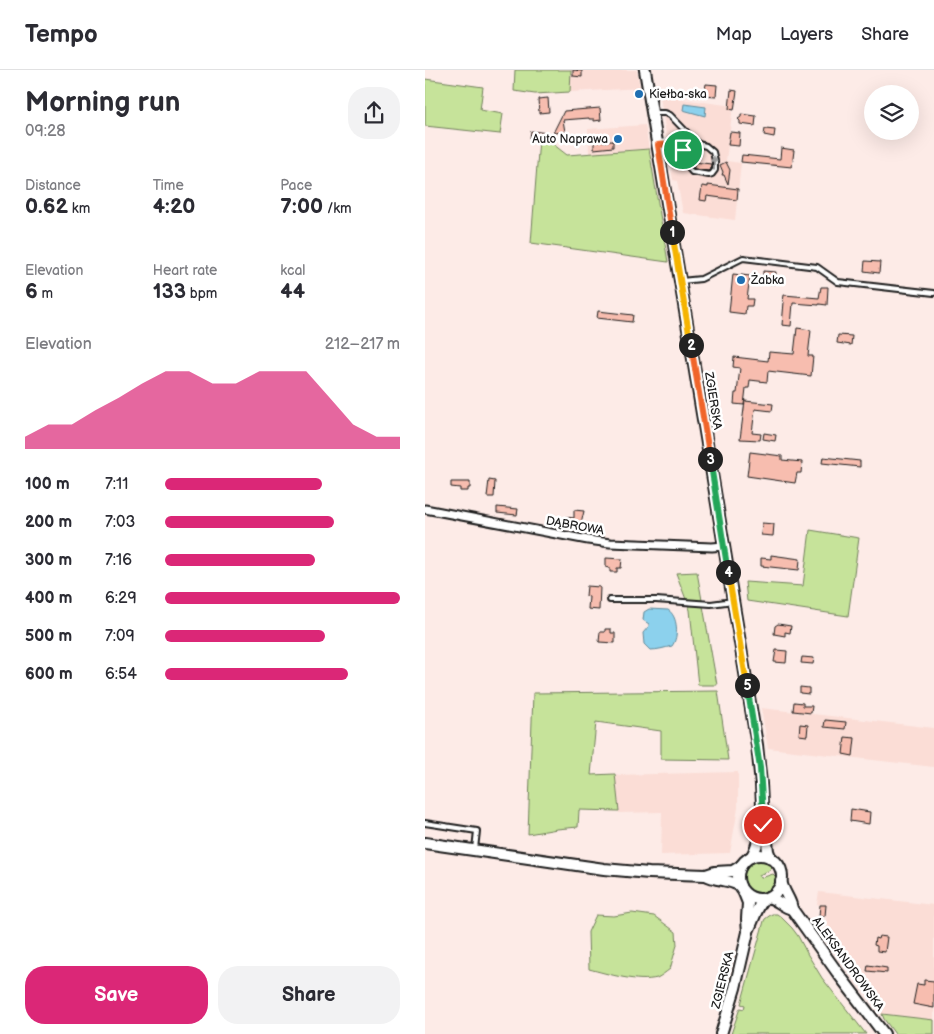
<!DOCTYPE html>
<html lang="en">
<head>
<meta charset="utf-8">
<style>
	body { margin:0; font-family:"Balsamiq Sans",sans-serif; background:#f2f2f3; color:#2b2b33; height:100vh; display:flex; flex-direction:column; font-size:19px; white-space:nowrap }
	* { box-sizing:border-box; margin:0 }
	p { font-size:16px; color:#7c7c81 }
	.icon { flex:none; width:28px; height:28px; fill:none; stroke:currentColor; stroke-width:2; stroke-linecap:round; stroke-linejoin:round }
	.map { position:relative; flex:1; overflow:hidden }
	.drawer { display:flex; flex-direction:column; background:#fff; width:425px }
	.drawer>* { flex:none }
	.fabs { position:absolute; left:439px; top:15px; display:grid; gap:10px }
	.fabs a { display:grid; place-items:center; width:55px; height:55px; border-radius:50%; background:#fff; box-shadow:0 5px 20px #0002; font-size:25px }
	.pin { position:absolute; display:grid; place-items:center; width:42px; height:42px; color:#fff; margin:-21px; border:2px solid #fff; border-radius:50%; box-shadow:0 1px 5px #0007 }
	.km { position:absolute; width:25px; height:25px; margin:-12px; border-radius:50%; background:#222; color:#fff; font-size:14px; line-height:25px; text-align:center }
	.round { display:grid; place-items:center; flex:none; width:52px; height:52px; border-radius:20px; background:#f2f2f3 }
	.overview { display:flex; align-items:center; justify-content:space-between; height:85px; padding:0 25px }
	h1 { font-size:28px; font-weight:700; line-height:38px }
	.figures { display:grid; grid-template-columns:repeat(3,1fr); gap:8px; height:85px; padding:5px 25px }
	.figures div { display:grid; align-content:center }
	.figures b { font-size:21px; font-weight:700 }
	.figures small { font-size:14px; font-weight:400 }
	.figures p { font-size:14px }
	.chart { height:140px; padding:10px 25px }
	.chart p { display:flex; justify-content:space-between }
	.chart svg { width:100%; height:90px; margin-top:5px; fill:#db2777; opacity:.7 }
	.button { display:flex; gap:10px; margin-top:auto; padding:10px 25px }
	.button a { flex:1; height:58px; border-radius:20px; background:#db2777; color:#fff; font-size:20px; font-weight:700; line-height:58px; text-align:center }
	.button a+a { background:#f2f2f3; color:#2b2b33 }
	ul { padding:0 25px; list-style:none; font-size:16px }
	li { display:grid; grid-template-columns:80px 60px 1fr; align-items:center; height:38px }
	li i { height:12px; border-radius:6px; background:#db2777 }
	header { display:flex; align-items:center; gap:30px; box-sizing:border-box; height:70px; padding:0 25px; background:#fff; border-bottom:1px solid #e1e1e2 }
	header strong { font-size:24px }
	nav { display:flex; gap:28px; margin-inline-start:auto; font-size:18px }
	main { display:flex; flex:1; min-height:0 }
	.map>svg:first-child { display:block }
	.built { fill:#fbddd6 }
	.green { fill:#c6e39a; stroke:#71805b }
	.water { fill:#8cd1ed; stroke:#5f8999 }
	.building { fill:#f7bdaf; stroke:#1c1c1c }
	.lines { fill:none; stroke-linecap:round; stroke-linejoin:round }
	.service-casing { stroke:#1c1c1c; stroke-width:8 }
	.minor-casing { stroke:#1c1c1c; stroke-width:11 }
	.secondary-casing { stroke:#1c1c1c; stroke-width:14 }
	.service { stroke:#fff; stroke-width:4 }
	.minor { stroke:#fff; stroke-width:7 }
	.secondary { stroke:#fff; stroke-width:10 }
	.oneway { fill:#999 }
	.split-1-casing { stroke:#fff; stroke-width:10 }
	.split-2-casing { stroke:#fff; stroke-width:10 }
	.split-3-casing { stroke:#fff; stroke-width:10 }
	.split-4-casing { stroke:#fff; stroke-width:10 }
	.split-5-casing { stroke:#fff; stroke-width:10 }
	.split-6-casing { stroke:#fff; stroke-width:10 }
	.split-7-casing { stroke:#fff; stroke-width:10 }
	.split-1 { stroke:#f0652b; stroke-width:6 }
	.split-2 { stroke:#f5b400; stroke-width:6 }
	.split-3 { stroke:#f0652b; stroke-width:6 }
	.split-4 { stroke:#22a559; stroke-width:6 }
	.split-5 { stroke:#f5b400; stroke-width:6 }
	.split-6 { stroke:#22a559; stroke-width:6 }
	.split-7 { stroke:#22a559; stroke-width:6 }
	.poi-dot { fill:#1f6fb2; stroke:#fff; stroke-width:2 }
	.labels { text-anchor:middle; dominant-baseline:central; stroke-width:5; stroke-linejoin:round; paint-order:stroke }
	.poi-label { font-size:12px; fill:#1c1c1c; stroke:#fff; text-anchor:start }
	.street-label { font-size:12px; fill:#1c1c1c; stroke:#fff }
</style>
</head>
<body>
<header>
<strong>Tempo</strong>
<nav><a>Map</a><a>Layers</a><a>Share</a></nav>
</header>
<main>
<section class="drawer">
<div class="overview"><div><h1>Morning run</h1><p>09:28</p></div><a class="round"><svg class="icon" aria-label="share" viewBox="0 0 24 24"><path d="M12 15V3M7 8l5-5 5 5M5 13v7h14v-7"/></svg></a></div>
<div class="figures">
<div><p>Distance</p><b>0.62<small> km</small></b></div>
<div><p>Time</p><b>4:20</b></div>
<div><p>Pace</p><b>7:00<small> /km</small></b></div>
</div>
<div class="figures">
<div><p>Elevation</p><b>6<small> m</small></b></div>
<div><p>Heart rate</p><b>133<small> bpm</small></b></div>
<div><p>kcal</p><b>44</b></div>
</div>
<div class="chart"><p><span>Elevation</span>212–217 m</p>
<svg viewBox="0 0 160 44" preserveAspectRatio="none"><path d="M0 44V38L10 32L20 32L30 25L40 19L50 12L60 6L70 6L80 12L90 12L100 6L110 6L120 6L130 19L140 32L150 38L160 38V44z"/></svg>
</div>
<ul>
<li><b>100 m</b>7:11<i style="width:67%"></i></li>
<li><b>200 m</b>7:03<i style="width:72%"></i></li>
<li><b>300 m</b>7:16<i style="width:64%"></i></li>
<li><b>400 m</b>6:29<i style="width:100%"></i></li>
<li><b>500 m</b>7:09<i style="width:68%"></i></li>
<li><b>600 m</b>6:54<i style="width:78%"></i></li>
</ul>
<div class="button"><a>Save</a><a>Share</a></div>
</section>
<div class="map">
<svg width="509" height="964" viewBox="0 0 509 964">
	<rect width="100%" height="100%" fill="#fdebe7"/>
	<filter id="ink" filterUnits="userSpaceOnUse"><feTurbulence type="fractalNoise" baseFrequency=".02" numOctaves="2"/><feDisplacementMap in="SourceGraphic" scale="10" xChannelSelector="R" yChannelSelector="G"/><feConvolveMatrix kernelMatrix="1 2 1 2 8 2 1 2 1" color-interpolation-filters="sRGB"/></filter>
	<g filter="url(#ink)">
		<g class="built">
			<polygon points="146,0 212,0 215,18 145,22"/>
			<polygon points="235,26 308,36 301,91 316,93 310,150 258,143 252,111 248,110"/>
			<polygon points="220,55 224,79 164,83 163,59"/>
			<polygon points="336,638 509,658 509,697 343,678"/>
			<polygon points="313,702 313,738 305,783 236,785 237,742 194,743 190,705"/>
			<polygon points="394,822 509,835 509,950 457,944 422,896 409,872 400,846 394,846 395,835 392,834"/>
		</g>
		<g class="green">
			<polygon points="90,0 146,0 145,22 110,24 89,21"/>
			<polygon points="0,9 58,17 55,40 78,44 75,64 0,56"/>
			<polygon points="114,69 124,71 142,85 224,79 243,192 106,173"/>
			<polygon points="385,460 434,468 423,546 322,531 320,512 378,516"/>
			<polygon points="272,502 292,615 273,615 265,540 251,503"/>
			<polygon points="293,621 303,690 236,689 236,661 171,652 166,705 190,704 194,741 154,740 153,757 132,759 103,764 108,623"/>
			<path d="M332 790C337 790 343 791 347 796L345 800 334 805 336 808 348 804 352 808C350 815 347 821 340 823 318 831 307 797 332 790Z"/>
			<path d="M207 843 229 846 251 862 252 875 245 899C241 902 236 906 232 908 213 913 183 904 164 899L163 862 171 845 189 846Z"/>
			<polygon points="347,844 352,844 356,847 367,858 373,866 383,885 397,908 441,964 306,964 315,938 319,939 320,935 316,934 339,851 340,849"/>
			<polygon points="457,944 509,950 509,964 470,964 459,949"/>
		</g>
		<g class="water">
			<polygon points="259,34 281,37 280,46 258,40"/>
			<path d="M224 539 243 540C253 546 254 567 247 576 239 578 233 580 225 580L219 574 218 563 224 556V554L218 550 219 542Z"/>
		</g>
		<g class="building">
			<polygon points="148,0 157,1 157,7 148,6"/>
			<polygon points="281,14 292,15 291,26 279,25"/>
			<polygon points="306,20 312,21 309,40 304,39"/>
			<polygon points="123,28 124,42 114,43 113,29"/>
			<polygon points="175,38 176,50 169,51 169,49 164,49 164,48 138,50 140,62 128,63 139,41"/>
			<polygon points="316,44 331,46 330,56 315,54 315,51 313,49 316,47"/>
			<polygon points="340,59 350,60 349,67 339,65"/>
			<polygon points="106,61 123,63 122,70 105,68"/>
			<polygon points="305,62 315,63 314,76 303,75"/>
			<polygon points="188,71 188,77 169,79 169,72"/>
			<polygon points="356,78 369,80 367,97 316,92 317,85 355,89"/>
			<polygon points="269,92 286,94 285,100 284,101 269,99"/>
			<polygon points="301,92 305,100 303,114 299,105 297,105 298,102 295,95"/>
			<polygon points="283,115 313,119 312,130 282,126 281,131 275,130 277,116 283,117"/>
			<polygon points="440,191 455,192 454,203 439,201"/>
			<polygon points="338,201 351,202 350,214 338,213"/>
			<polygon points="308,204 325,206 322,229 328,229 327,236 321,236 320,244 304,242"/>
			<polygon points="396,217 403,217 402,235 394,234 394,235 368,233 366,256 357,255 359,232 358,232 359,225 394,228"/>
			<polygon points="173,241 208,245 207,252 172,248"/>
			<polygon points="372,258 386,260 383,286 388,286 386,306 343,301 342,312 325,310 324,318 321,318 319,335 309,334 310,323 312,323 315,298 308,297 309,287 343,291 344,282 369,284"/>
			<polygon points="413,265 427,266 426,275 412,273"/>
			<polygon points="320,331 348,334 347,341 330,339 327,363 336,364 335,370 315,369"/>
			<polygon points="339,363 351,365 350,371 338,369"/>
			<polygon points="325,382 357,386 357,390 377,392 376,403 372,403 370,413 322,406"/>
			<polygon points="398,387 435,391 435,397 397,393"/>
			<polygon points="64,410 70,411 69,427 62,427"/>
			<polygon points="26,412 45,412 45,418 43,418 43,421 35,421 35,418 26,417"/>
			<polygon points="72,437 93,439 92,445 72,443"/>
			<polygon points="149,440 159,441 156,454 140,453 141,447 149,448"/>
			<polygon points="337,453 349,454 348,466 336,465"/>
			<polygon points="346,485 375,489 374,500 336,496 336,488 346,489"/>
			<polygon points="181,488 197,489 196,498 192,498 192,502 185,502 185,498 181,497"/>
			<polygon points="162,516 175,517 174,540 163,539 164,527 161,526"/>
			<polygon points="353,554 366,556 365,563 360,562 360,566 349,564 350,556"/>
			<polygon points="180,559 186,559 186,563 190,563 190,573 174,572 175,562 180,562"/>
			<polygon points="351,580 362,581 361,593 349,592"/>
			<polygon points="377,587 389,588 388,594 376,593"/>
			<polygon points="375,617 384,618 384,624 375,623"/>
			<polygon points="369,632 378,633 378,636 387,636 386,643 368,641"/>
			<polygon points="400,650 421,652 420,659 399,657"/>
			<polygon points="375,654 383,655 382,666 374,665"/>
			<polygon points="420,667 430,668 428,686 418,684"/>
			<polygon points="426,739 445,742 444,754 425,751"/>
			<polygon points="395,835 401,835 400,846 394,846"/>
			<polygon points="454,866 462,867 460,882 452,881 452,876 449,875 450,868 453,869"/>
			<polygon points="443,895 462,898 462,903 442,901"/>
			<polygon points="499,910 509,911 509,938 488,934 492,914 499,915"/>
		</g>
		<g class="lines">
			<defs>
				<g id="service">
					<path d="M228 43H240L245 45 273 74 281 76 288 82 290 91V100L287 104 284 105 267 102C250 86 271 73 233 75"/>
					<polyline points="258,80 263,76 273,74"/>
					<polyline points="256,211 276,209 318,188 392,197 413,212 509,223"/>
					<polyline points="185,530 231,530 286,534 308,531"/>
					<polyline points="0,753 52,761 50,779"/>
				</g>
				<polyline id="minor" points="0,439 163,470 185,473 287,477 299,476"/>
				<g id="secondary">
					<polyline points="220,0 332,675 336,714 338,755 341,763 343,781 346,789"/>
					<polyline points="0,773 179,799 224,803 281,805 290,802 308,801 316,796"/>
					<circle cx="335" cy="807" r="22"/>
					<path d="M326 787C333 778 333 766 338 755"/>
					<path d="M281 805C292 811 304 809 315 816"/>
					<path d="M356 811C358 822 366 829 367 839L412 902 459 964"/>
					<path d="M343 827C353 830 358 837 367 839"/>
					<path d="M323 861C329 850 331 838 339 829"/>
					<polyline points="296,964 310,918 323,862 322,849 323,833 319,823"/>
				</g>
			</defs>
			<use href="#service" class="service-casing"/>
			<use href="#minor" class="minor-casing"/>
			<use href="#secondary" class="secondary-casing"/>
			<use href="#service" class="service"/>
			<use href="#minor" class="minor"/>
			<use href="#secondary" class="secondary"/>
		</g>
		<defs><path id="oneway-solid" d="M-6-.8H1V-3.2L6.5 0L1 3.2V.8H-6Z" transform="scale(1.25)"/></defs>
		<use class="oneway" href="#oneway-solid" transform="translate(289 93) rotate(-91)"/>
	</g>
	<g class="lines" filter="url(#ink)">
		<defs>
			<path id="split-1" d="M247 162 233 75C244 74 249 73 258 80"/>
			<polyline id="split-2" points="247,162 266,275"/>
			<polyline id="split-3" points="266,275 285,389"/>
			<polyline id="split-4" points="285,389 303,502"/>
			<polyline id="split-5" points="303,502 322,615"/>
			<polyline id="split-6" points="322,615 335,698 337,729"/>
			<polyline id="split-7" points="337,729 338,755"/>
		</defs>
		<use href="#split-1" class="split-1-casing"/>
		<use href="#split-2" class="split-2-casing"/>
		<use href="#split-3" class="split-3-casing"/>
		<use href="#split-4" class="split-4-casing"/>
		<use href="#split-5" class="split-5-casing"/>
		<use href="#split-6" class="split-6-casing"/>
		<use href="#split-7" class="split-7-casing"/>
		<use href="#split-1" class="split-1"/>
		<use href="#split-2" class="split-2"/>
		<use href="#split-3" class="split-3"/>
		<use href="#split-4" class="split-4"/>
		<use href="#split-5" class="split-5"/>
		<use href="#split-6" class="split-6"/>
		<use href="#split-7" class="split-7"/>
	</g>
	<g class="poi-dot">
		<circle cx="214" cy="24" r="5"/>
		<circle cx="193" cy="69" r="5"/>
		<circle cx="316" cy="210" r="5"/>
	</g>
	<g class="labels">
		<g class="poi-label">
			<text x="224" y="24">Kiełba-ska</text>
			<text x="183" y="69" text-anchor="end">Auto Naprawa</text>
			<text x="326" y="210">Żabka</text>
		</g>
		<g class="street-label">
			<text transform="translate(288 331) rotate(81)">ZGIERSKA</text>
			<text transform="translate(150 456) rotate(10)">DĄBROWA</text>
			<text transform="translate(423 894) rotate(54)">ALEKSANDROWSKA</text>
			<text transform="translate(298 910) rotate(-76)">ZGIERSKA</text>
		</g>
	</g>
</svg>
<div class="fabs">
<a><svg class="icon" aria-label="layers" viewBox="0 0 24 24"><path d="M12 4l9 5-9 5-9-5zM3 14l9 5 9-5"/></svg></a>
</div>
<div class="pin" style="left:258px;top:80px;background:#1e9e55"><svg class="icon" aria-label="arrive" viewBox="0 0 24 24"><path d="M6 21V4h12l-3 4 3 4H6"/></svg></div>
<div class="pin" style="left:338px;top:755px;background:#d93025"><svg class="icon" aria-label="check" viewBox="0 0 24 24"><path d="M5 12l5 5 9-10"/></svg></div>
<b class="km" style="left:247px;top:162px">1</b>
<b class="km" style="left:266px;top:275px">2</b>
<b class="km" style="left:285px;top:389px">3</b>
<b class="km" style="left:303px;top:502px">4</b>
<b class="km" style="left:322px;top:615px">5</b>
</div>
</main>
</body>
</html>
